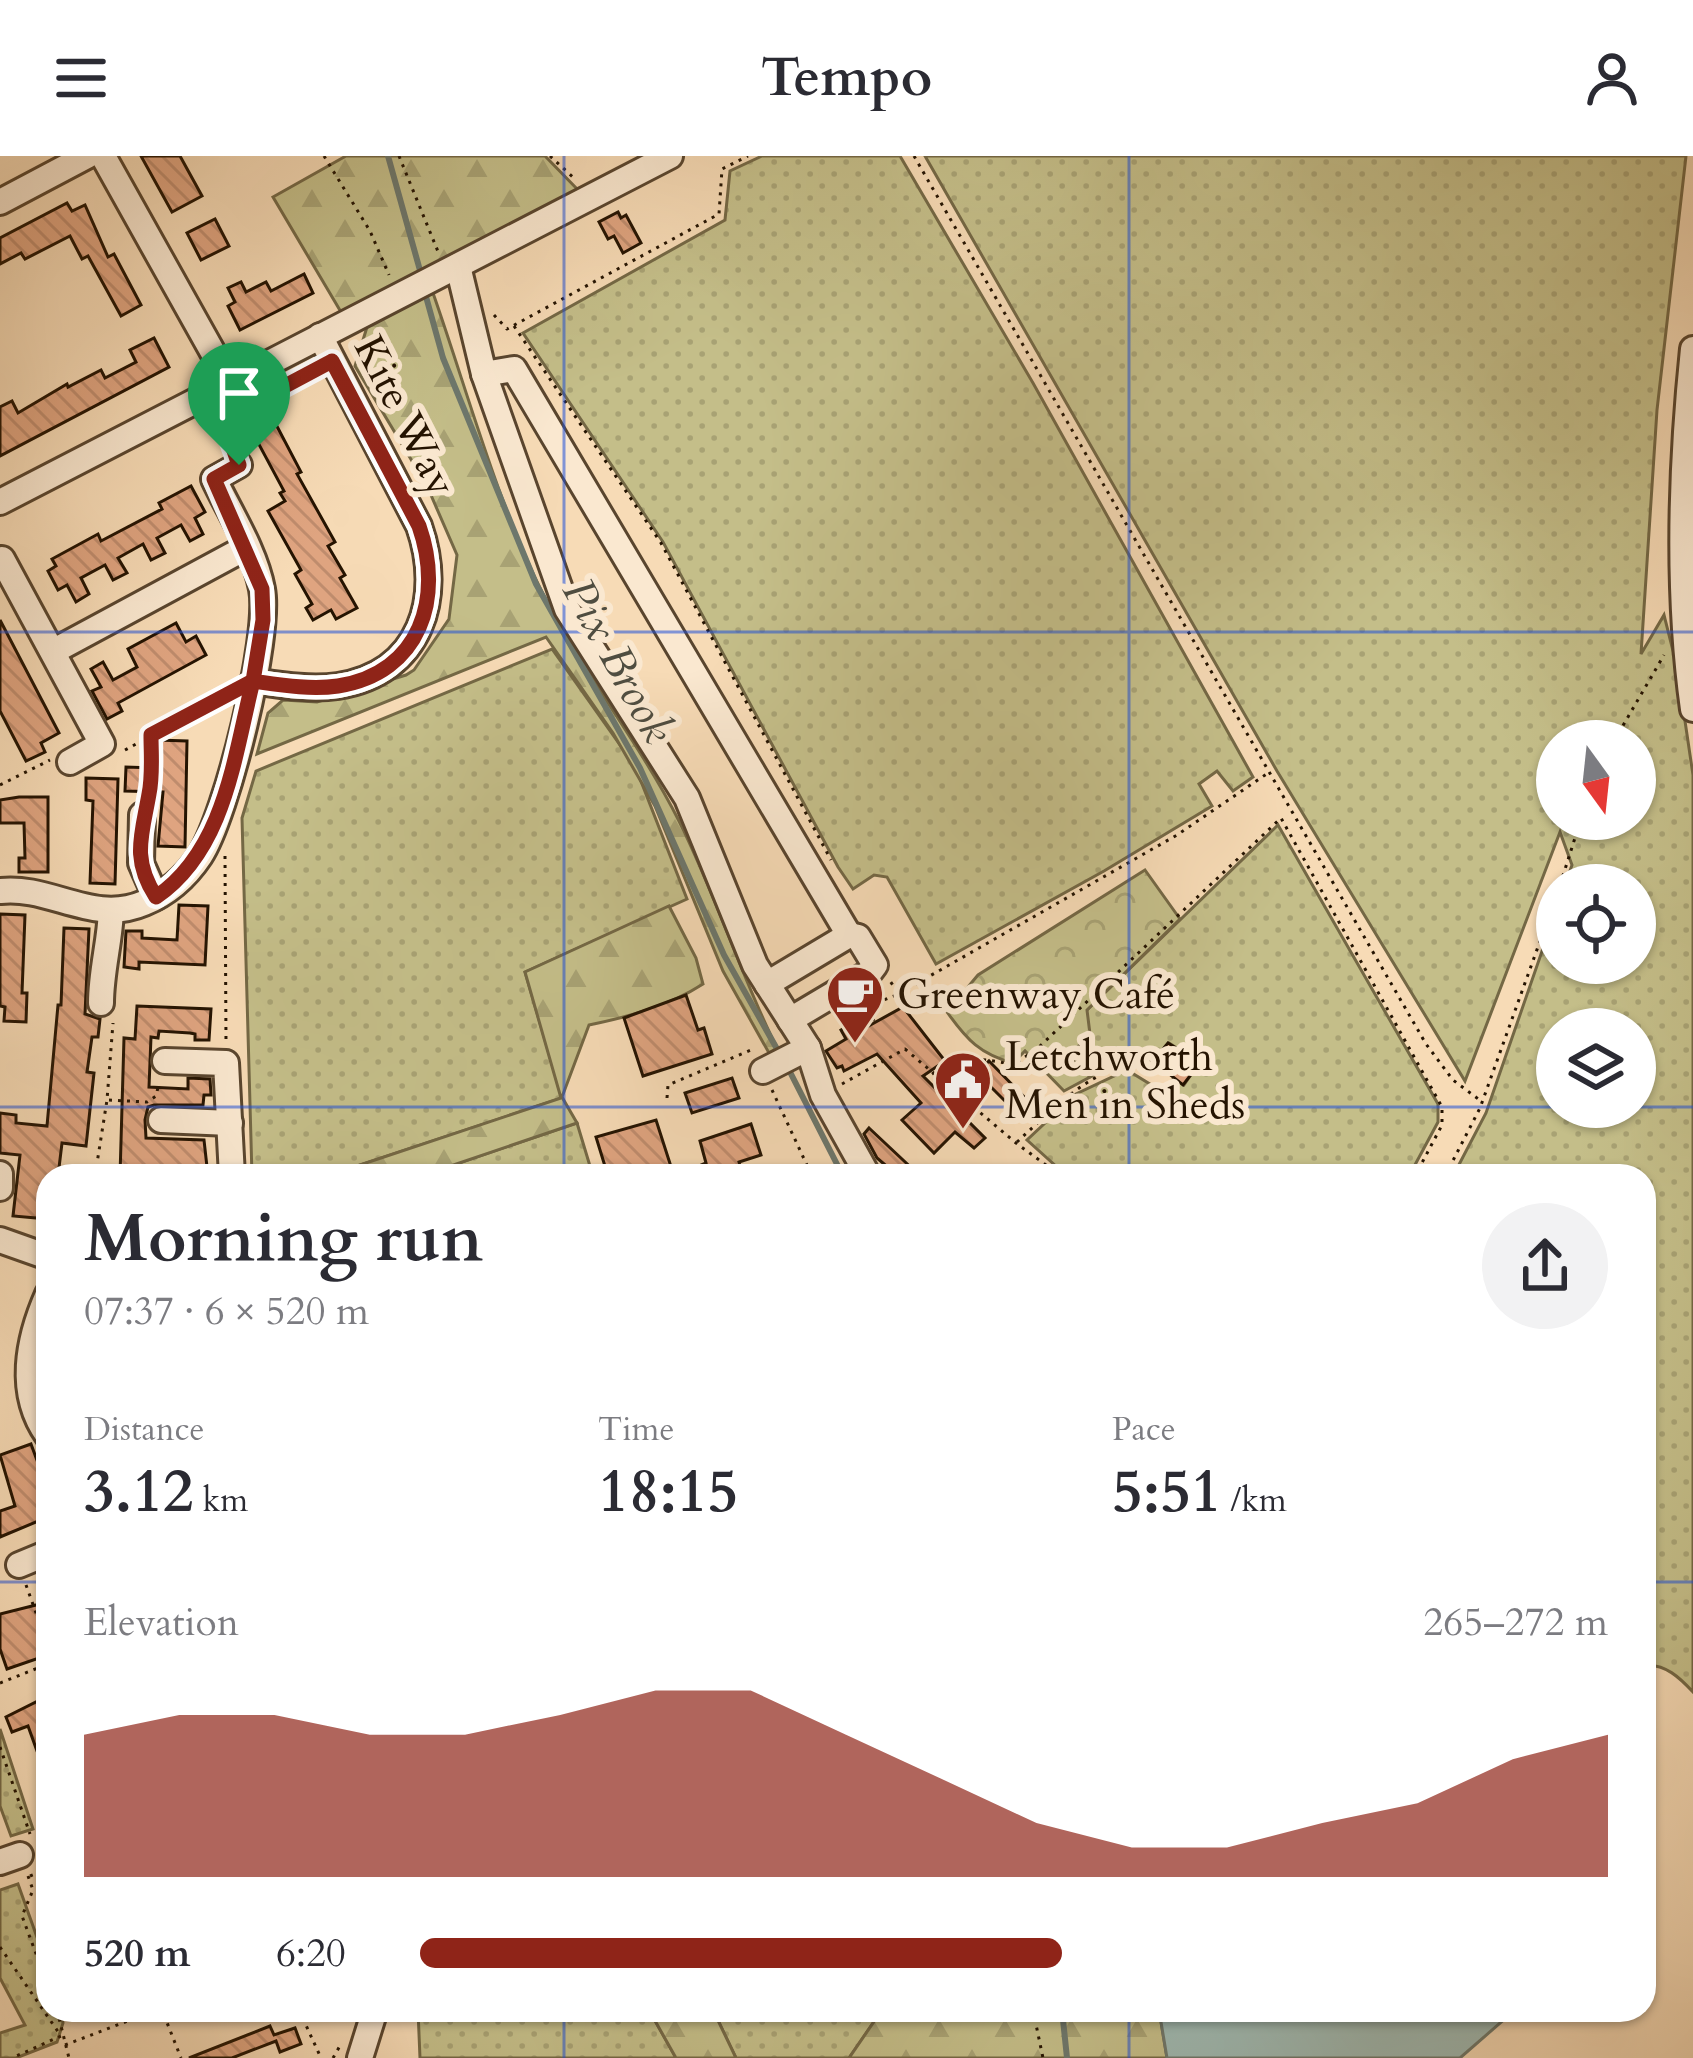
<!DOCTYPE html>
<html lang="en">
<head>
<meta charset="utf-8">
<style>
	body { margin:0; font-family:Cardo,serif; background:#f2f2f3; color:#2b2b33; height:100vh; display:flex; flex-direction:column; font-size:45px; white-space:nowrap }
	* { box-sizing:border-box; margin:0 }
	p { font-size:39px; color:#7c7c81 }
	.icon { flex:none; width:66px; height:66px; fill:none; stroke:currentColor; stroke-width:2; stroke-linecap:round; stroke-linejoin:round }
	.map { position:relative; flex:1; overflow:hidden }
	.panel { position:absolute; left:36px; top:1008px; width:1620px; height:858px; display:flex; flex-direction:column; background:#fff; border-radius:36px; box-shadow:0 3px 9px #0004 }
	.panel>* { flex:none }
	.needle { width:78px; rotate:165deg }
	.fabs { position:absolute; left:1536px; top:564px; display:grid; gap:24px }
	.fabs a { display:grid; place-items:center; width:120px; height:120px; border-radius:50%; background:#fff; box-shadow:0 3px 9px #0004; font-size:60px }
	.pin { position:absolute; display:grid; place-items:center; width:102px; height:102px; color:#fff; margin:-123px -51px; border-radius:50% 50% 50% 0; rotate:-45deg; box-shadow:0 0 12px #0007 }
	.pin .icon { rotate:45deg }
	.round { display:grid; place-items:center; flex:none; width:126px; height:126px; border-radius:63px; background:#f2f2f3 }
	.head { display:flex; align-items:center; justify-content:space-between; height:204px; padding:0 48px }
	h1 { font-size:66px; font-weight:700; line-height:90px }
	.metrics { display:grid; grid-template-columns:repeat(3,1fr); gap:18px; height:204px; padding:12px 48px }
	.metrics div { display:grid; align-content:center }
	.metrics b { font-size:60px; font-weight:700 }
	.metrics small { font-size:33px; font-weight:400 }
	.metrics p { font-size:33px }
	.chart { height:336px; padding:24px 48px }
	.chart p { display:flex; justify-content:space-between }
	.chart svg { width:100%; height:216px; margin-top:12px; fill:#8f2418; opacity:.7 }
	ul { padding:0 48px; list-style:none; font-size:39px }
	li { display:grid; grid-template-columns:192px 144px 1fr; align-items:center; height:90px }
	li i { height:30px; border-radius:15px; background:#8f2418 }
	header { display:flex; justify-content:space-between; align-items:center; height:156px; padding:0 48px; background:#fff; font-size:54px; font-weight:700 }
	.map>svg:first-child { display:block }
	.grass { fill:url(#grass-dots); stroke:#746845; stroke-width:3; fill-rule:evenodd }
	.forest { fill:url(#forest-firs); stroke:#746845; stroke-width:3 }
	.park { fill:url(#park-crowns); stroke:#746845; stroke-width:3 }
	.water { fill:#9ebab4; stroke:#6d776c; stroke-width:3 }
	.lines { fill:none; stroke-linecap:round; stroke-linejoin:round }
	.stream { stroke:#6d776c; stroke-width:6 }
	.building { fill:url(#building-back-hatch); stroke:#241301; stroke-width:3 }
	.minor-casing { stroke:#59452e; stroke-width:30 }
	.path { stroke:#241301; stroke-width:3; stroke-dasharray:3 6; stroke-linecap:butt }
	.minor { stroke:#fae8d0; stroke-width:24 }
	.route-casing { stroke:#fff; stroke-width:24 }
	.route { stroke:#8f2418; stroke-width:15 }
	.grid { fill:none; stroke:#1d4ed8; stroke-width:3; stroke-opacity:0.55 }
	.labels { text-anchor:middle; dominant-baseline:central; stroke-width:12; stroke-linejoin:round; paint-order:stroke }
	.street-label { font-size:42px; fill:#241301; stroke:#fae8d0 }
	.poi-label { font-size:42px; fill:#241301; stroke:#fae8d0; text-anchor:start }
	.water-label { font-size:45px; font-style:italic; fill:#4f4d40; stroke:#fae8d0 }
</style>
</head>
<body>
<header><svg class="icon" aria-label="menu" viewBox="0 0 24 24"><path d="M4 6h16M4 12h16M4 18h16"/></svg>Tempo<svg class="icon" aria-label="person" viewBox="0 0 24 24"><circle cx="12" cy="8" r="4"/><path d="M4 21q1-7 8-7t8 7"/></svg></header>
<div class="map">
<svg width="1693" height="1902" viewBox="0 0 1693 1902">
	<defs>
		<pattern id="grass-dots" width="8" height="8" patternUnits="userSpaceOnUse" patternTransform="scale(3)"><rect width="8" height="8" fill="#c4be89"/><path d="M2 2h.1M6 6h.1" fill="none" stroke="#a8a274" stroke-width="1.8" stroke-linecap="round"/></pattern>
		<pattern id="forest-firs" width="22" height="20" patternUnits="userSpaceOnUse" patternTransform="scale(3)"><rect width="22" height="20" fill="#c4be89"/><path d="M5 1l3.5 6h-7zM16 11l3.5 6h-7z" fill="#a8a274"/></pattern>
		<pattern id="park-crowns" width="20" height="18" patternUnits="userSpaceOnUse" patternTransform="scale(3)"><rect width="20" height="18" fill="#c4be89"/><path d="M2 6a3 3 0 1 1 6 0M12 15a3 3 0 1 1 6 0" fill="none" stroke="#a8a274"/></pattern>
		<pattern id="building-back-hatch" width="6" height="6" patternUnits="userSpaceOnUse" patternTransform="scale(3)"><rect width="6" height="6" fill="#dfa480"/><path d="M-1 5l2 2M0 0l6 6M5-1l2 2" fill="none" stroke="#bf8c6d"/></pattern>
	</defs>
	<rect width="100%" height="100%" fill="#f7dbb6"/>
	<filter id="stains"><feTurbulence type="fractalNoise" baseFrequency=".00167" numOctaves="4"/><feColorMatrix values="0 0 0 0 .2 0 0 0 0 .09 0 0 0 0 .02 0 0 0 .5 -.17"/></filter>
	<radialGradient id="worn" r=".72"><stop offset=".6" stop-color="#630" stop-opacity="0"/><stop offset="1" stop-color="#630" stop-opacity=".3"/></radialGradient>
	<g class="grass">
		<polygon points="762,0 900,0 1033,227 1253,621 1233,635 1217,615 1199,628 1212,650 1104,715 936,808 887,721 874,719 853,733 838,711 663,386 523,177 725,64 730,15"/>
		<path d="M925 0H1686L1657 254 1641 498 1664 459 1677 511 1693 619V1536C1681 1523 1664 1506 1644 1510V1020H1453L1486 957 1557 752V807H1635V729H1565L1572 709 1560 676 1465 925 1277 615ZM1557 585H1635V663H1557ZM1557 873H1635V951H1557Z"/>
		<polygon points="552,493 635,610 687,743 525,816 562,942 327,1020 252,1020 242,662 256,615"/>
		<polygon points="1278,669 1438,948 1438,966 1409,1020 1067,1020 1027,984 1076,938 1127,914 1163,936 1174,922 1184,929 1199,907 1169,887 1153,905 1133,899 1090,921 1070,899 1087,854"/>
		<polygon points="577,967 593,1020 421,1020"/>
		<polygon points="0,1573 33,1673 11,1680 0,1650"/>
		<polygon points="18,1728 48,1812 48,1854 60,1854 63,1867 57,1886 16,1902 0,1902 0,1877 25,1869 0,1822 0,1734"/>
		<polygon points="418,1854 649,1854 676,1902 420,1902"/>
		<polygon points="713,1854 882,1854 849,1902 736,1902"/>
	</g>
	<g class="forest">
		<polygon points="346,0 545,0 581,37 341,156 273,41"/>
		<path d="M433 137C467 234 497 346 543 438 583 517 639 586 679 665 716 739 740 818 777 892L769 897 723 815 655 650 613 577 546 481 257 598 268 557 283 544 317 546 406 519 414 514 449 463 457 399 427 330 355 210 367 171Z"/>
		<path d="M669 750 696 802 703 828C669 850 628 861 589 869L562 941 577 967 421 1020H327L561 942 525 816Z"/>
		<polygon points="649,1854 713,1854 736,1902 676,1902"/>
		<polygon points="882,1854 1159,1854 1167,1902 849,1902"/>
	</g>
	<path class="park" d="M1145 714 1180 763 1087 854 1090 878 1070 899 1090 921 1064 935 1025 895 1013 907C980 898 967 884 947 856L978 819Z"/>
	<polygon class="water" points="1159,1854 1515,1854 1460,1902 1167,1902"/>
	<g class="lines">
		<g class="stream">
			<polyline points="388,0 421,118"/>
			<polyline points="425,137 443,202 536,428 640,612 724,799 781,900"/>
			<polyline points="788,912 843,1020"/>
			<polyline points="1062,1854 1067,1902"/>
		</g>
	</g>
	<g class="building">
		<polygon points="141,0 180,0 202,40 172,56"/>
		<polygon points="67,47 72,55 85,49 108,101 114,98 141,149 121,160 88,100 82,103 70,80 25,103 21,97 0,108 0,82"/>
		<polygon points="618,56 621,62 626,59 641,87 623,97 614,80 608,83 599,66"/>
		<polygon points="215,63 229,90 201,104 187,77"/>
		<polygon points="304,118 313,137 240,174 228,150 235,146 228,132 241,126 246,136 266,126 271,135"/>
		<polygon points="154,182 169,211 0,300 0,251 12,245 18,257 67,228 68,231 101,214 105,222 136,206 130,194"/>
		<polygon points="270,257 301,316 297,318 335,386 328,390 345,419 340,422 357,452 336,463 331,454 313,464 306,452 312,448 295,418 301,414 268,355 285,345 280,337 284,335 248,268"/>
		<polygon points="191,330 205,356 195,362 203,378 190,385 181,369 157,382 165,397 151,404 143,388 118,402 127,417 113,424 105,409 81,422 89,438 76,446 67,429 58,434 48,415 56,410 52,403 98,378 101,385 162,353 159,347"/>
		<polygon points="0,464 59,577 41,587 45,596 26,605 0,555"/>
		<polygon points="176,467 186,486 196,480 206,499 118,547 122,555 107,563 92,535 101,531 91,513 103,506 113,524 137,511 128,493"/>
		<polygon points="156,584 187,585 185,691 158,690 163,636 125,635 126,611 155,612"/>
		<polygon points="86,622 118,623 115,728 90,727 93,645 86,644"/>
		<polygon points="19,641 48,641 48,716 19,716 19,702 25,702 24,667 0,667 0,644"/>
		<polygon points="179,749 208,750 205,809 139,806 139,813 124,811 126,775 142,775 142,782 177,784"/>
		<polygon points="0,758 25,759 22,837 27,837 26,866 4,865 5,851 0,850"/>
		<polygon points="64,772 89,773 85,858 100,863 98,881 92,881 87,916 94,917 86,990 62,987 58,1020 48,1020 48,1063 13,1060 20,999 0,997 0,957 16,959 16,967 47,970 58,849 61,849"/>
		<polygon points="686,839 698,874 704,872 712,898 643,920 624,862"/>
		<polygon points="137,850 211,853 209,884 195,884 195,878 190,877 159,875 158,882 151,881 149,931 188,933 188,922 210,923 211,939 204,939 203,949 154,949 148,951 145,964 146,982 204,984 208,1020 120,1020 124,882 135,883"/>
		<polygon points="903,851 945,905 923,920 985,982 974,992 955,976 934,997 902,964 921,947 877,898 844,915 842,910 837,912 826,895 846,883 841,874 857,864 863,873"/>
		<polygon points="1168,887 1200,907 1183,929 1153,905"/>
		<polygon points="989,905 1034,951 1022,962 977,917"/>
		<polygon points="732,922 739,942 692,957 685,937"/>
		<polygon points="656,964 674,1020 608,1020 596,981"/>
		<polygon points="751,968 761,999 739,1006 743,1020 676,1020 706,1007 700,985"/>
		<polygon points="869,972 920,1020 898,1020 877,1002 864,978"/>
		<polygon points="31,1288 45,1326 48,1325 48,1361 0,1381 0,1355 15,1350 0,1299"/>
		<polygon points="48,1446 48,1499 7,1513 0,1493 0,1458"/>
		<polygon points="48,1540 48,1563 43,1565 48,1579 46,1620 28,1570 12,1576 6,1561"/>
		<polygon points="270,1870 274,1879 295,1872 301,1888 280,1896 276,1885 232,1902 189,1902"/>
	</g>
	<g class="lines">
		<defs>
			<g id="minor">
				<polyline points="103,0 230,227"/>
				<polyline points="0,46 87,0"/>
				<polyline points="458,110 484,218 567,453 687,642 755,809 808,892 823,939 867,1018 864,1020"/>
				<path d="M1693 193C1681 309 1677 438 1693 553"/>
				<polyline points="484,218 514,213 849,779"/>
				<polyline points="0,346 670,0"/>
				<polyline points="2,403 102,588 70,606"/>
				<polyline points="54,495 247,391"/>
				<path d="M253 525C281 529 310 534 338 530 421 517 444 441 419 370L320 180"/>
				<polyline points="142,659 141,707 156,741"/>
				<path d="M0 735C50 729 93 769 144 747 166 738 186 721 200 700 227 659 271 480 262 433 255 395 230 357 214 323L239 309"/>
				<polyline points="767,828 849,779 858,781 875,809 869,817 790,864"/>
				<path d="M101 847C101 815 110 786 111 754"/>
				<polyline points="165,905 226,907 232,1020"/>
				<polyline points="763,915 808,892"/>
				<polyline points="161,964 230,967"/>
				<polyline points="0,1018 0,1032"/>
				<polyline points="0,1084 48,1101"/>
				<path d="M48 1138C28 1183 17 1237 48 1280"/>
				<polyline points="19,1409 48,1397"/>
				<polyline points="0,1706 20,1699"/>
				<polyline points="360,1902 375,1854"/>
			</g>
		</defs>
		<use href="#minor" class="minor-casing"/>
		<g class="path">
			<polyline points="324,0 370,75 389,119"/>
			<polyline points="399,0 439,98"/>
			<polyline points="550,0 575,23"/>
			<polyline points="914,0 1426,888 1453,924 1481,945"/>
			<polyline points="494,159 507,173 719,58 722,13 748,0"/>
			<polyline points="514,170 661,387 831,704"/>
			<polyline points="223,254 222,263 233,290"/>
			<polyline points="222,263 311,216"/>
			<polyline points="1614,585 1664,499"/>
			<polyline points="125,594 227,539"/>
			<polyline points="0,629 50,604"/>
			<polyline points="149,637 151,581"/>
			<polyline points="225,700 226,888"/>
			<polyline points="1560,729 1581,663"/>
			<polyline points="900,837 1177,679 1268,617"/>
			<polyline points="874,865 866,851 899,838 890,825"/>
			<path d="M932 918C965 900 977 901 1014 909L1039 891 1281 662 1442 951V969L1415 1020"/>
			<polyline points="842,928 905,893 1016,987 1061,1020"/>
			<polyline points="772,934 812,1020"/>
			<polyline points="667,942 668,929 751,894"/>
			<polyline points="109,944 147,946 156,940 159,927"/>
			<path d="M1017 986C1056 950 1097 906 1153 905"/>
			<polyline points="95,1020 107,944 113,867"/>
			<polyline points="1445,1020 1480,952 1557,738"/>
			<polyline points="26,1429 48,1490"/>
			<polyline points="0,1527 48,1508"/>
			<polyline points="0,1591 30,1678"/>
			<polyline points="28,1720 33,1734 22,1760 48,1830"/>
			<polyline points="30,1720 48,1713"/>
			<polyline points="0,1791 61,1880 12,1902"/>
			<polyline points="57,1854 69,1902"/>
			<polyline points="299,1854 321,1902"/>
			<polyline points="1033,1854 1043,1902"/>
			<polyline points="164,1859 181,1902"/>
			<polyline points="65,1889 146,1858 173,1854"/>
			<polyline points="333,1902 341,1888"/>
		</g>
		<use href="#minor" class="minor"/>
	</g>
	<g class="lines">
		<defs>
			<path id="route" d="M239 309 214 323 262 433 263 464 253 525 151 579C151 598 153 619 149 638 142 679 131 702 156 741 225 694 234 601 253 525 281 529 310 534 338 530 421 517 444 441 419 370L332 205 223 263 239 309"/>
		</defs>
		<use href="#route" class="route-casing"/>
		<use href="#route" class="route"/>
	</g>
	<path class="grid" d="M564 0V1020M1129 0V1020M0 476H1693M0 951H1557M1557 951H1635M1635 951H1693M0 1426H48M1644 1426H1693M564 1854V1902M1129 1854V1902"/>
	<defs>
		<symbol id="cafe-pin" viewBox="-11 -11 22 30"><path d="M0 17L-7.5 6A9.5 9.5 0 1 1 7.5 6Z" fill="#8f2418" stroke="#fae8d0"/><path d="M-5.5-4.5H6V0H3Q3 3.5 0 3.5H-2.5Q-5.5 3.5-5.5 0ZM3-3.2v2h1.7v-2ZM-6 4.5H4V6H-6Z" fill="#fff"/></symbol>
		<symbol id="civic-pin" viewBox="-11 -11 22 30"><path d="M0 17L-7.5 6A9.5 9.5 0 1 1 7.5 6Z" fill="#8f2418" stroke="#fae8d0"/><path d="M-.6-6.5H3V-4.5H.6V-3L4-1V1h2V6H-6V1h2V-1L-.6-3ZM-1.2 2.5V6h2.4V2.5Z" fill="#fff"/></symbol>
	</defs>
	<g fill-rule="evenodd">
		<use href="#cafe-pin" x="822" y="805" width="66" height="90"/>
		<use href="#civic-pin" x="930" y="891" width="66" height="90"/>
	</g>
	<g class="labels">
		<g class="street-label">
			<text transform="translate(405 260) rotate(63)">Kite Way</text>
		</g>
		<g class="poi-label">
			<text x="897" y="838">Greenway Café</text>
			<text x="1005" y="900">Letchworth<tspan x="1005" dy="48">Men in Sheds</tspan></text>
		</g>
		<g class="water-label">
			<text transform="translate(618 505) rotate(61)">Pix Brook</text>
		</g>
	</g>
	<rect width="100%" height="100%" filter="url(#stains)"/>
	<rect width="100%" height="100%" fill="url(#worn)"/>
</svg>
<div class="fabs">
<a><svg class="needle" viewBox="-14 -14 28 28"><path d="M0-13l5 13h-10z" fill="#e53935"/><path d="M0 13l5-13h-10z" fill="#7c7c81"/></svg></a>
<a><svg class="icon" aria-label="locate" viewBox="0 0 24 24"><circle cx="12" cy="12" r="6"/><path d="M12 2v4M12 18v4M2 12h4M18 12h4"/></svg></a>
<a><svg class="icon" aria-label="layers" viewBox="0 0 24 24"><path d="M12 4l9 5-9 5-9-5zM3 14l9 5 9-5"/></svg></a>
</div>
<div class="pin" style="left:239px;top:309px;background:#1e9e55"><svg class="icon" aria-label="arrive" viewBox="0 0 24 24"><path d="M6 21V4h12l-3 4 3 4H6"/></svg></div>
<section class="panel">
<div class="head"><div><h1>Morning run</h1><p>07:37 · 6 × 520 m</p></div><a class="round"><svg class="icon" aria-label="share" viewBox="0 0 24 24"><path d="M12 15V3M7 8l5-5 5 5M5 13v7h14v-7"/></svg></a></div>
<div class="metrics">
<div><p>Distance</p><b>3.12<small> km</small></b></div>
<div><p>Time</p><b>18:15</b></div>
<div><p>Pace</p><b>5:51<small> /km</small></b></div>
</div>
<div class="chart"><p><span>Elevation</span>265–272 m</p>
<svg viewBox="0 0 160 44" preserveAspectRatio="none"><path d="M0 44V15L10 11L20 11L30 15L40 15L50 11L60 6L70 6L80 15L90 24L100 33L110 38L120 38L130 33L140 29L150 20L160 15V44z"/></svg>
</div>
<ul>
<li><b>520 m</b>6:20<i style="width:54%"></i></li>
</ul>
</section>
</div>
</body>
</html>
